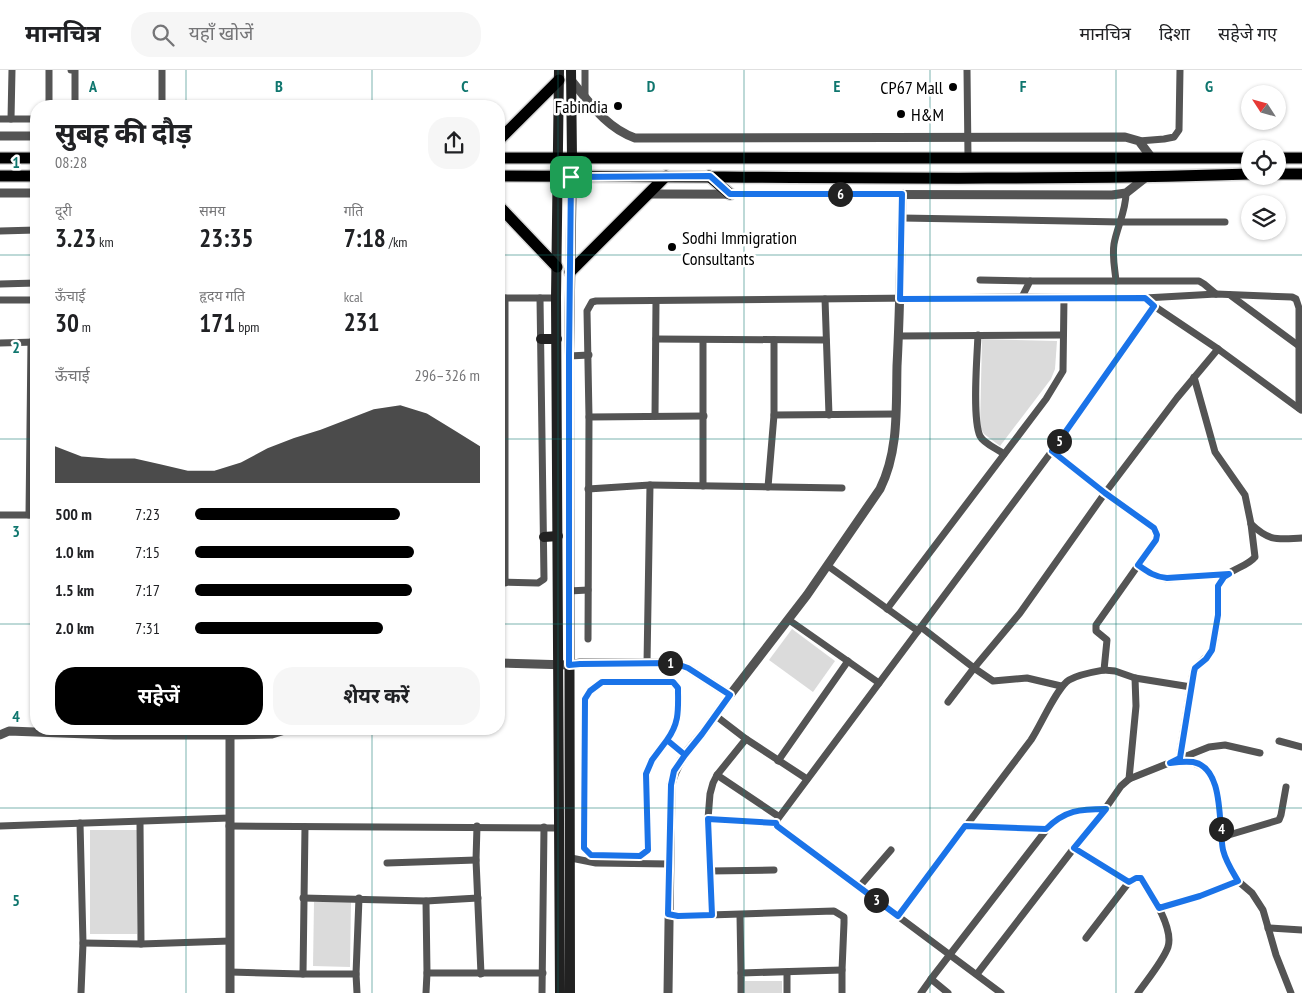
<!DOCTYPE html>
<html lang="hi">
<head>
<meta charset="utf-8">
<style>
	body { margin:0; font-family:"PT Sans Narrow","Noto Sans Devanagari",sans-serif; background:#f6f6f6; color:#202124; height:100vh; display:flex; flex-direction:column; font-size:19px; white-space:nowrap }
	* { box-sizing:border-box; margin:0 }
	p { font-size:16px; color:#757577 }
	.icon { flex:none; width:28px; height:28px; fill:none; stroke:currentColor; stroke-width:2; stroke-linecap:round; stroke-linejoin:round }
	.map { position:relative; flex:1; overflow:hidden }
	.sheet { position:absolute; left:30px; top:30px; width:475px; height:635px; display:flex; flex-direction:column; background:#fff; border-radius:20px; box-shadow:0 1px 4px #0004 }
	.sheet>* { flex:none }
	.needle { width:32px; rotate:306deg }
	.buttons { position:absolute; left:1241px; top:15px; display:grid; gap:10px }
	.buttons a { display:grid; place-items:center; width:45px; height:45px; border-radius:50%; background:#fff; box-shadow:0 1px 4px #0004; font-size:25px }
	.pin { position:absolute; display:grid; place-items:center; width:42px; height:42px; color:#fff; margin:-21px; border-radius:10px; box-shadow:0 2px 8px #0006 }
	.km { position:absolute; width:25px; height:25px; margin:-12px; border-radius:50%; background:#222; color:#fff; font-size:14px; line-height:25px; text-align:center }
	.round { display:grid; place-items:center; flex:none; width:52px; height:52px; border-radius:20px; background:#f6f6f6 }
	.head { display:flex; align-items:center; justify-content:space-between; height:85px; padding:0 25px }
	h1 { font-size:28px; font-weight:700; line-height:38px }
	.stats { display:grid; grid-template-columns:repeat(3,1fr); gap:8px; height:85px; padding:5px 25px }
	.stats div { display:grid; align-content:center }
	.stats b { font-size:25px; font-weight:700 }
	.stats small { font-size:14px; font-weight:400 }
	.stats p { font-size:14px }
	.chart { height:140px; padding:10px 25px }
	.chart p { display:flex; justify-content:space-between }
	.chart svg { width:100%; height:90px; margin-top:5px; fill:#000; opacity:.7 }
	.button { display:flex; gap:10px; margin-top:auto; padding:10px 25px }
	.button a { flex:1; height:58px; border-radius:20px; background:#000; color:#fff; font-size:20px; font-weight:700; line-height:58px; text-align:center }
	.button a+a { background:#f6f6f6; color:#202124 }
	ul { padding:0 25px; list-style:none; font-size:16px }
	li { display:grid; grid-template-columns:80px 60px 1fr; align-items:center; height:38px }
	li i { height:12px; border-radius:6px; background:#000 }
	header { display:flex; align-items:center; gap:30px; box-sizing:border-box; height:70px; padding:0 25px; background:#fff; border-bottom:1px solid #e0e0e0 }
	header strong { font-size:24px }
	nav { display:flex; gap:28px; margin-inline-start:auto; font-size:18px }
	.search { width:350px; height:45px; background:#f6f6f6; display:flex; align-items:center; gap:12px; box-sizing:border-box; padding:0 18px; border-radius:20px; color:#757577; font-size:19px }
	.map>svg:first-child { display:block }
	.green { fill:#dbdbdb }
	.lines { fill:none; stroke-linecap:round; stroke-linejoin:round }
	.primary-casing { stroke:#dbdbdb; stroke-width:14 }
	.minor { stroke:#545454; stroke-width:7 }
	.tertiary { stroke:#545454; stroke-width:9 }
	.secondary { stroke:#212121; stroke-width:10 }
	.primary { stroke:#000; stroke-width:11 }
	.route-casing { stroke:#fff; stroke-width:10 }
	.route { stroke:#1a73e8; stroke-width:6 }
	.grid { fill:none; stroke:#0f766e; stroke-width:1; stroke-opacity:0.55 }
	.poi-dot { fill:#000; stroke:#fff; stroke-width:2 }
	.labels { text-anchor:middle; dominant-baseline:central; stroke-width:5; stroke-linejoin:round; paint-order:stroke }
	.poi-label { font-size:18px; fill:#000; stroke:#fff; text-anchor:end }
	.grid-label { font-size:16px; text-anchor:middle; font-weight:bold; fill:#0f766e; stroke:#fff; stroke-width:5; stroke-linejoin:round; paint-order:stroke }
</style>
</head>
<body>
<header>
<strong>मानचित्र</strong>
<div class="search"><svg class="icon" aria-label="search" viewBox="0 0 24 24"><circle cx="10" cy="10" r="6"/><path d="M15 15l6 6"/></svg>यहाँ खोजें</div>
<nav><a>मानचित्र</a><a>दिशा</a><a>सहेजे गए</a></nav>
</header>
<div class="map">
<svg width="1302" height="923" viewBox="0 0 1302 923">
	<rect width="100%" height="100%" fill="#fff"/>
	<g class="green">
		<polygon points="982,269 1057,271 1055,299 1051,309 1000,376 984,364 980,357"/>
		<polygon points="792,559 835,591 813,622 769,590"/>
		<rect x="90" y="760" width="47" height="104"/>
		<polygon points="314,832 351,832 350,897 313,896"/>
		<rect x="745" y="911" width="37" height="12"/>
	</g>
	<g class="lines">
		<defs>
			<g id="primary">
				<polyline points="499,70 559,10"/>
				<polyline points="0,88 36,88"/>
				<polyline points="499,88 1250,88"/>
				<polyline points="1278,88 1302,88"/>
				<polyline points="1278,104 1302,104"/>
				<polyline points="0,106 36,106"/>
				<path d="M499 106C749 106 1000 112 1250 104"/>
				<polyline points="709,106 730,124"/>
				<polyline points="499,136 557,197"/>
				<polyline points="570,202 666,106"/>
			</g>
		</defs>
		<use href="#primary" class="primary-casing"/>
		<g class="minor">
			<polyline points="71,0 75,0 75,36"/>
			<polyline points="162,0 162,36"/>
			<polyline points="967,0 968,87"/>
			<polyline points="585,27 585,0"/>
			<polyline points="49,36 49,0"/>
			<polyline points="0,49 11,49 12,0"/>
			<polyline points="11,49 36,49"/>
			<polyline points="1139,71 1164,69 1174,67 1179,60 1180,0"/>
			<polyline points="902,148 1121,152 1225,152"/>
			<polyline points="0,161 36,160"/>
			<polyline points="980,210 1030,211"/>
			<path d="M1116 211C1115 199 1112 187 1114 174 1117 157 1126 141 1126 123"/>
			<polyline points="0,214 36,213"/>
			<polyline points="1230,225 1299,276"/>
			<polyline points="1022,227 1030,211 1199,211 1204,214 1216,224"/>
			<polyline points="499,228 556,228"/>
			<polyline points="505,228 505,513"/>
			<polyline points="1145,228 1216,224 1292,227 1296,229 1299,238 1299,338"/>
			<polyline points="825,229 829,345"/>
			<polyline points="0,230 36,230"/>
			<polyline points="1154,236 1218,279 1301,340"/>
			<path d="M978 265C977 287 972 349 980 366 983 373 997 379 1004 384"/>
			<polyline points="899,266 1063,265"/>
			<polyline points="656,269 826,270"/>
			<polyline points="0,273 36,272"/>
			<polyline points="569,286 589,285"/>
			<polyline points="774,345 896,344"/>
			<polyline points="655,346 656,231"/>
			<polyline points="589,347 704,346"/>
			<polyline points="650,415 842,418"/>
			<polyline points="703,416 703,270"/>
			<polyline points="768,417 774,345 774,270"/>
			<polyline points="588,419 650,415 647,593"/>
			<polyline points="0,445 36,445"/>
			<polyline points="29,445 31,272"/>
			<path d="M1251 454C1270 472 1277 469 1302 468"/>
			<polyline points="1138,495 1155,506 1167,509 1229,504"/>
			<polyline points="828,496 918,561"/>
			<polyline points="499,512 538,513 544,509 540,228"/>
			<polyline points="569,521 588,520"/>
			<polyline points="887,539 1046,329 1063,301 1064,228"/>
			<polyline points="789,550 879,613"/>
			<polyline points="921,557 974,598 1020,543 1105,423 1177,328 1218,279"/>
			<polyline points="588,569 589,347 587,241 592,232 596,231 1022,227 1145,228 1154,236 1052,381 777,750 777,756 1001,923"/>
			<polyline points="1104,600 1115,601 1135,608 1191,617"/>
			<polyline points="948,632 974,598 993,611 1027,608 1061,616"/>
			<polyline points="716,646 746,669 807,709"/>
			<path d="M667 670 652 690 646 704 647 781 639 786 591 785 584 778 585 629C591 621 596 613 606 612H673L678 618C678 640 680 652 667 670L685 685"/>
			<polyline points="1279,671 1302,677"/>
			<path d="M1179 688 1193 602C1198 591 1211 587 1214 574 1216 564 1217 553 1218 543 1218 534 1215 520 1220 512 1228 499 1246 498 1255 487L1251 454 1245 425 1215 382 1194 307"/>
			<polyline points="778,691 848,591"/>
			<path d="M1175 692C1223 687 1219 733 1222 767"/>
			<polyline points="717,705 778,746"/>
			<polyline points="1129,709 1136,636 1135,608"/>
			<polyline points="1286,717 1281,745 1279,750 1222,767 1223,779 1229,796 1238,811 1252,823 1263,840 1276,885 1291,923"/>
			<polyline points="708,749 776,753"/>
			<polyline points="140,752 141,874"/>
			<polyline points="80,753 83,873 81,923"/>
			<polyline points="0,756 229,748"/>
			<polyline points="229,756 558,758"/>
			<polyline points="477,756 476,790 481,904"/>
			<polyline points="965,756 1047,759"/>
			<polyline points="1074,778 1096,752 1121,716 1129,709 1209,677 1225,675 1260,683"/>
			<polyline points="571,788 596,793 670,794"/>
			<polyline points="387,793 476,790"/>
			<polyline points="710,801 774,800"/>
			<polyline points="859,817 891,780"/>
			<polyline points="303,828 426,831 478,828"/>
			<polyline points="426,831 427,903"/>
			<polyline points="1159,838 1200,826 1238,811"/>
			<polyline points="668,845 678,846 834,841 844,847 844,853 842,900 842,923"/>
			<polyline points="712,845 708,749 710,724 713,713 717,705 746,669"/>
			<polyline points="740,845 741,903"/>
			<path d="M898 846 1031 670C1041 655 1057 617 1069 610 1079 604 1093 602 1104 600L1107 570 1096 561V555L1156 470 1157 465 1154 458 1105 423 1052 381"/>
			<polyline points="1268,858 1302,860"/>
			<path d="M1086 868 1129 812 1136 808H1141C1151 823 1174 858 1168 877 1163 891 1147 910 1138 923"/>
			<polyline points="83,873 141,874 230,871"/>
			<polyline points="230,902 303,904 305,757"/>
			<polyline points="787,902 787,923"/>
			<polyline points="303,904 356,904 357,923"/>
			<polyline points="356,904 359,828"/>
			<polyline points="977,904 1074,778 1129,812"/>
			<polyline points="426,923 427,903 543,903"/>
			<polyline points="542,923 544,757"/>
			<polyline points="741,923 741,903 842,900"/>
			<polyline points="921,923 931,909"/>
			<path d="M948 923 931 909 1047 759C1065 740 1080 739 1106 739"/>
		</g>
		<g class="tertiary">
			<path d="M571 10C590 33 606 58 635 68L1125 67 1139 71 1151 87"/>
			<polyline points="0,66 36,66"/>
			<polyline points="0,123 36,123"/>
			<polyline points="648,124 1112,125 1126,123 1145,108"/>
			<polyline points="499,593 569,595 580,593 673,593 688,598 730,625"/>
			<polyline points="0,665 9,661 114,665 230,665 272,664 288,659"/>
			<polyline points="230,665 230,923"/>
			<path d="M668 923 671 715C676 693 688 680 702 664L730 625 807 525 880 419C899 381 896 337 897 296 900 239 901 182 902 124"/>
		</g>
		<g class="secondary">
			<polyline points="559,0 556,228 560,923"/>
			<polyline points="541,269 557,269"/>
			<polyline points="544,467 558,466"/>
			<polyline points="570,923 569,286 572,88 571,0"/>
		</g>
		<use href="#primary" class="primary"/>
	</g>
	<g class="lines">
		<defs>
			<path id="route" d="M571 107 569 286V595L580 594 674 593 688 598 730 625 702 664 685 685 667 670 652 690 646 704 648 780 640 786 591 785 584 778 585 629 590 621 602 612H673L678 618C678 639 680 652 667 670L685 685 674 701 671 715 668 844 678 846 712 845 708 749 776 753 777 756 898 846 965 756 1046 759C1065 740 1080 739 1106 739L1074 778 1129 812 1136 808H1141L1159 838 1200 826 1238 811C1232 801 1226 792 1223 780 1218 755 1225 698 1193 692 1185 691 1177 692 1170 693L1180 688 1194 602 1195 598 1206 589 1212 580 1218 545V516L1224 507 1229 504 1167 508C1155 507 1148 502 1138 495L1156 470 1157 465 1154 458 1105 423 1052 381 1154 236 1145 228 900 229 902 124H730L710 106 571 107"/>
		</defs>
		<use href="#route" class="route-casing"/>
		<use href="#route" class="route"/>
	</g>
	<path class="grid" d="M186 0V36M372 0V36M558 0V923M744 0V923M930 0V923M1116 0V923M0 185H36M499 185H1302M0 369H36M499 369H1302M0 554H36M499 554H1302M186 659V923M372 659V923M0 738H1302"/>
	<g class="poi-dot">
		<circle cx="953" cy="17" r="5"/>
		<circle cx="618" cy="36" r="5"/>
		<circle cx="901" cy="44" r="5"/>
		<circle cx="672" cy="177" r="5"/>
	</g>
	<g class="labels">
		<g class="poi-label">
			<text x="943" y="17">CP67 Mall</text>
			<text x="608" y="36">Fabindia</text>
			<text x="911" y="44" text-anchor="start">H&amp;M</text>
			<text x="682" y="167" text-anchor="start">Sodhi Immigration<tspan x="682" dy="21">Consultants</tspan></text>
		</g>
	</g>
	<g class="grid-label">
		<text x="93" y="22">A</text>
		<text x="279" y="22">B</text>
		<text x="465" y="22">C</text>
		<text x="651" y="22">D</text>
		<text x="837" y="22">E</text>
		<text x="1023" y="22">F</text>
		<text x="1209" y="22">G</text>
		<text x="16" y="98">1</text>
		<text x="16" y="283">2</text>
		<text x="16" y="467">3</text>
		<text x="16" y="652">4</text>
		<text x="16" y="836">5</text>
	</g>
</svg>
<div class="buttons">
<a><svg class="needle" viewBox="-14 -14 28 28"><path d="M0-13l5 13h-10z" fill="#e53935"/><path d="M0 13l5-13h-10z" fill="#757577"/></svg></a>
<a><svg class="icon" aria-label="locate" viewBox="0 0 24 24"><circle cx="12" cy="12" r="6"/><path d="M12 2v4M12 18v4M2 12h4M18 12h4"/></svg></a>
<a><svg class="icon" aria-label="layers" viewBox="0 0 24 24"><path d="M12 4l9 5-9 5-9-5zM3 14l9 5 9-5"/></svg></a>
</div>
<div class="pin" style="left:571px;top:107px;background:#1e9e55"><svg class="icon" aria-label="arrive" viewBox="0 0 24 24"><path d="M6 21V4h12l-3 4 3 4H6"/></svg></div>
<b class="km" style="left:670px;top:593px">1</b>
<b class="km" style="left:876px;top:830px">3</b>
<b class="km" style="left:1221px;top:759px">4</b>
<b class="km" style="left:1059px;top:371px">5</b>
<b class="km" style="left:840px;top:124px">6</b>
<section class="sheet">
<div class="head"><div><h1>सुबह की दौड़</h1><p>08:28</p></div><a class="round"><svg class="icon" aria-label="share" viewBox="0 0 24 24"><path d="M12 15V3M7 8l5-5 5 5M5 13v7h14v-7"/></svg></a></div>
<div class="stats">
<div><p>दूरी</p><b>3.23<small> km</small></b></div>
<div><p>समय</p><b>23:35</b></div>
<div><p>गति</p><b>7:18<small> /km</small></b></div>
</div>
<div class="stats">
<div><p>ऊँचाई</p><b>30<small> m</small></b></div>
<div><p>हृदय गति</p><b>171<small> bpm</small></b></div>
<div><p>kcal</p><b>231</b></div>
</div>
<div class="chart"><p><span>ऊँचाई</span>296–326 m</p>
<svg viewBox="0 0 160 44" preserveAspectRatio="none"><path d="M0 44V26L10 31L20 32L30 32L40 35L50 38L60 38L70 34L80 27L90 22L100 18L110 13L120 8L130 6L140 10L150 18L160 26V44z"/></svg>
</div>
<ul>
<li><b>500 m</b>7:23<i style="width:72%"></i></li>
<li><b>1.0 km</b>7:15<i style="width:77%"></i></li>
<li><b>1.5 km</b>7:17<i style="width:76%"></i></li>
<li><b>2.0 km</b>7:31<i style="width:66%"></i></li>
</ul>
<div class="button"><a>सहेजें</a><a>शेयर करें</a></div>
</section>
</div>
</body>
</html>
